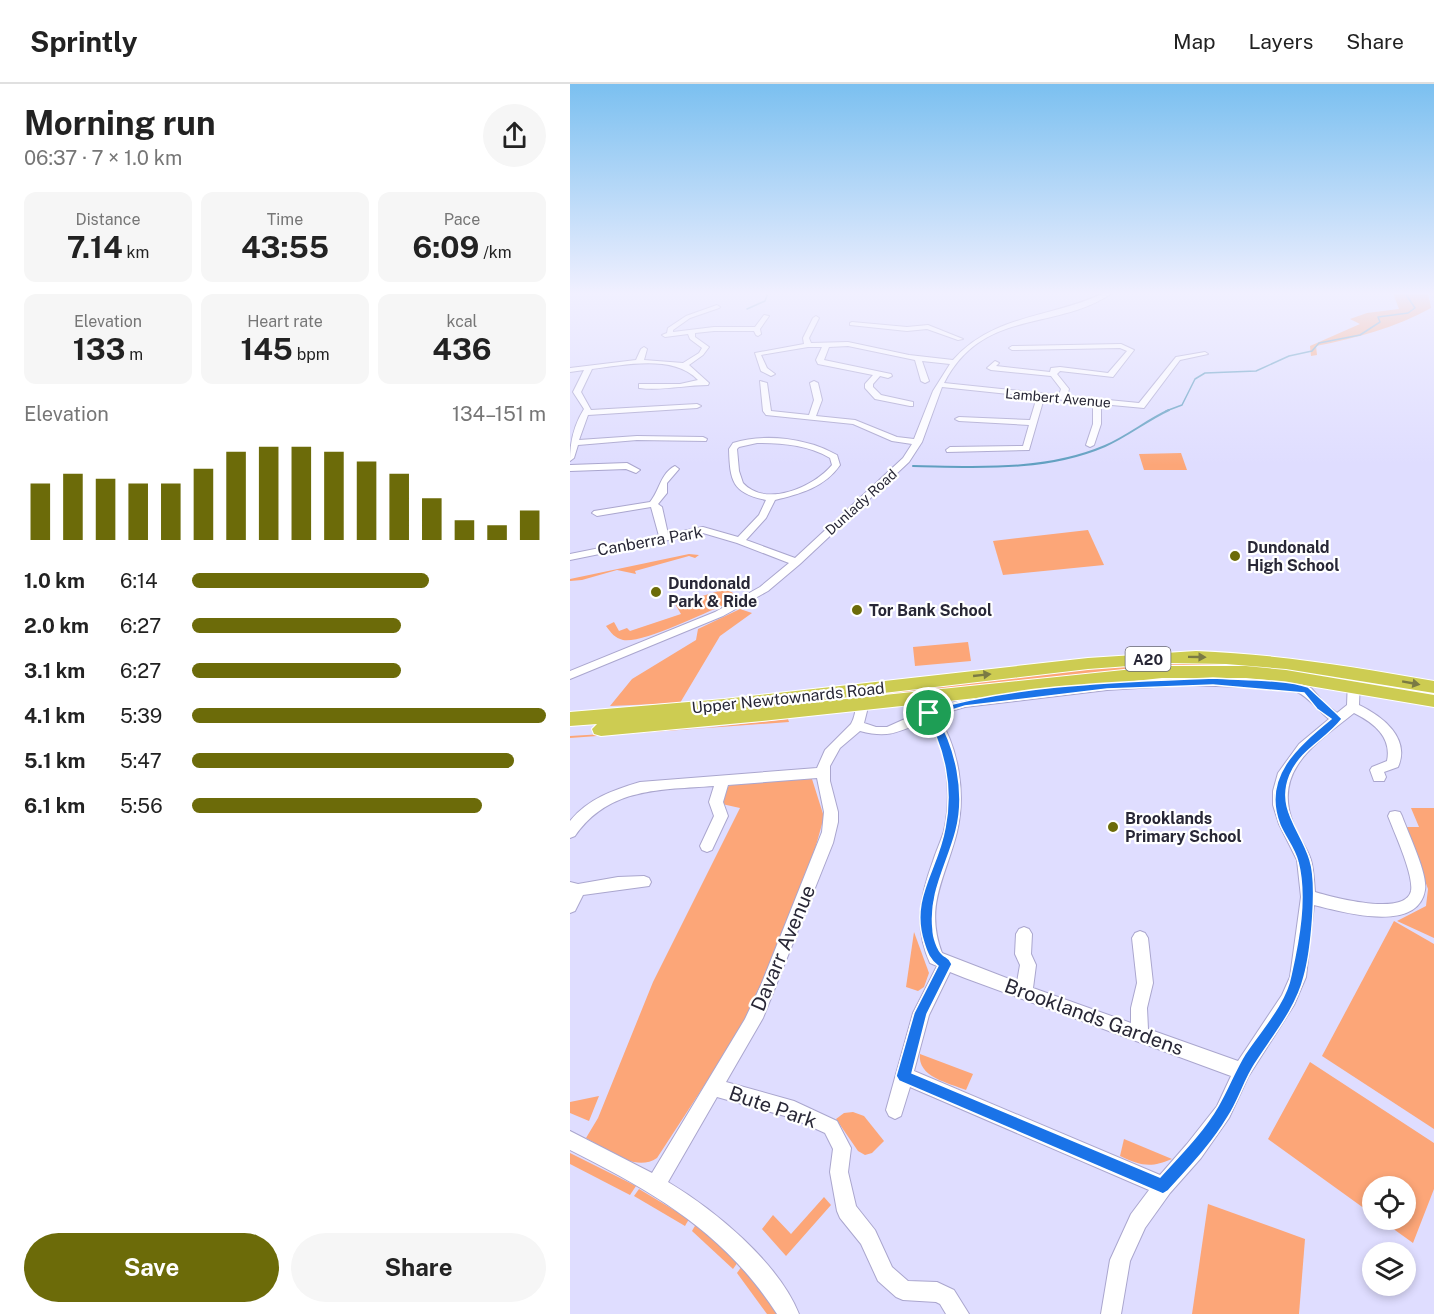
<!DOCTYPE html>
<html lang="en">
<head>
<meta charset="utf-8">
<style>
	body { margin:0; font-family:"Public Sans",sans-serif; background:#f6f6f6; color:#222; height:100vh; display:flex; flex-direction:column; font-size:22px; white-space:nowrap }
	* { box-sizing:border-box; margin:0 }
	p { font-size:20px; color:#767676 }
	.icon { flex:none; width:33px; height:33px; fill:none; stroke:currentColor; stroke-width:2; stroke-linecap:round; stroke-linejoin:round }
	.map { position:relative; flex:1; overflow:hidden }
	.panel { display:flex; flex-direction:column; background:#fff; width:570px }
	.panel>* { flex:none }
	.buttons { position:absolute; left:792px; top:1092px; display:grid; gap:12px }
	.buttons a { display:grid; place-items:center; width:54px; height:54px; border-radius:50%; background:#fff; box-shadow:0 3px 9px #0003; font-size:30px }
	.pin { position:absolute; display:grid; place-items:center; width:51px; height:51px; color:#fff; margin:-26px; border:3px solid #fff; border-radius:50%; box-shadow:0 2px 6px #0007 }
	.round { display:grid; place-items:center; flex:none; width:63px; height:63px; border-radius:32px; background:#f6f6f6 }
	.headline { display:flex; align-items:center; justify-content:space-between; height:102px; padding:0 24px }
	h1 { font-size:33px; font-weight:700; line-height:45px }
	.figures { display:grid; grid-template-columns:repeat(3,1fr); gap:9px; height:102px; padding:6px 24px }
	.figures div { display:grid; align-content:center; border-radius:12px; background:#f6f6f6; text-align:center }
	.figures b { font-size:30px; font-weight:700 }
	.figures small { font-size:16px; font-weight:400 }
	.figures p { font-size:16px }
	.chart { height:168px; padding:12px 24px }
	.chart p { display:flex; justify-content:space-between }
	.chart svg { width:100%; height:108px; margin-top:6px; stroke:#6c6b09; stroke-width:6 }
	.cta { display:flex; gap:12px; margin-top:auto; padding:12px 24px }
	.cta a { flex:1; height:69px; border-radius:36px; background:#6c6b09; color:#fff; font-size:24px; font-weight:700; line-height:69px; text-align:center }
	.cta a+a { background:#f6f6f6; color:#222 }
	ul { padding:0 24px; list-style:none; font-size:20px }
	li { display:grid; grid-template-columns:96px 72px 1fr; align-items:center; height:45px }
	li i { height:15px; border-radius:8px; background:#6c6b09 }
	header { display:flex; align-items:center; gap:36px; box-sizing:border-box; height:84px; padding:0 30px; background:#fff; border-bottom:2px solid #e0e0e0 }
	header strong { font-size:28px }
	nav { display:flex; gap:33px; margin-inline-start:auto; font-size:21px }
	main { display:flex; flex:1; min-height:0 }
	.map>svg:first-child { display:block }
	.green { fill:#fca678 }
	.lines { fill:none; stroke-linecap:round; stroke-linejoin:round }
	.stream-far1 { stroke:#609fc0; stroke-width:1.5 }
	.stream { stroke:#609fc0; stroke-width:2 }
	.minor-casing { stroke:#aaa6ce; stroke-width:2 }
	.highway-casing { stroke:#fff; stroke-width:2 }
	.minor { fill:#fff; fill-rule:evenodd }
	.highway { fill:#cdcc52; fill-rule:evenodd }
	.oneway { fill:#7a7a44 }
	.route { fill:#1a73e8; stroke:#fff; stroke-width:1.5; fill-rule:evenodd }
	.poi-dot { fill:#6c6b09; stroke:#fff; stroke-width:2 }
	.labels { text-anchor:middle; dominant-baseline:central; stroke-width:4.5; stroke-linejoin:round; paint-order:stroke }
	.far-street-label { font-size:14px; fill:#282736; stroke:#fff }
	.shield { fill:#fff; stroke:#686872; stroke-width:1.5 }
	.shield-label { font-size:15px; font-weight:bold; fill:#282736 }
	.street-label { font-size:16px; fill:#282736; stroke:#fff }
	.poi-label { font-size:16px; font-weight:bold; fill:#282736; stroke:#fff; text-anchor:start }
	.near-street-label { font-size:20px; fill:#282736; stroke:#fff }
</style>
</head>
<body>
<header>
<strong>Sprintly</strong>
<nav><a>Map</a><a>Layers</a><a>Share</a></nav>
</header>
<main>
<section class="panel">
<div class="headline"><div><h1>Morning run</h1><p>06:37 · 7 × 1.0 km</p></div><a class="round"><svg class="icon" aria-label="share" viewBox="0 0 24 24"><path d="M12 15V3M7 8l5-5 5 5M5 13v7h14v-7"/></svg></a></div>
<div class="figures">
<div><p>Distance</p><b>7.14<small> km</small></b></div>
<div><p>Time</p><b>43:55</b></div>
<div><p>Pace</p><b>6:09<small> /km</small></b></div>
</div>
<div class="figures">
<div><p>Elevation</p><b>133<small> m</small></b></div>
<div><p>Heart rate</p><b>145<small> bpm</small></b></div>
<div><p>kcal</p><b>436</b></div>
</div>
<div class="chart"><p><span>Elevation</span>134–151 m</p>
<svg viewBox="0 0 160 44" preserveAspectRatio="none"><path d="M5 44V21M15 44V17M25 44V19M35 44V21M45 44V21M55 44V15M65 44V8M75 44V6M85 44V6M95 44V8M105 44V12M115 44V17M125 44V27M135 44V36M145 44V38M155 44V32"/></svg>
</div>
<ul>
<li><b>1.0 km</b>6:14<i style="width:67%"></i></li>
<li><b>2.0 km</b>6:27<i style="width:59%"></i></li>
<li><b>3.1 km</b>6:27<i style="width:59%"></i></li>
<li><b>4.1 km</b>5:39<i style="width:100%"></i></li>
<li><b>5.1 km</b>5:47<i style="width:91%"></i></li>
<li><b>6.1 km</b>5:56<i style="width:82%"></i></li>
</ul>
<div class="cta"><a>Save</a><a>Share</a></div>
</section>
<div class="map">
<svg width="864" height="1230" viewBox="0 0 864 1230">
	<rect width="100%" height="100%" fill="#dfddff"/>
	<g class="green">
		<path d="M823 209H858L861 224C825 244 786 254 746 262L747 271 741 272 740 262 790 240 780 235 797 229 829 225Z"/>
		<polygon points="611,369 617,386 574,386 569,370"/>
		<polygon points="518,446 534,481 433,491 423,457"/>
		<polygon points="119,470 129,471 125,474 119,472 65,487 66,490 47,486 12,496 0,497 0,495"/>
		<path d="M156 505 163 509 161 515 154 521C134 529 71 560 53 556 45 554 41 549 36 542L44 538 49 547 57 544 60 547 111 530 105 520Z"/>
		<polygon points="170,525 182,529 150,552 110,619 40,622 62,595 126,556 128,545"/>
		<polygon points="398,558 401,577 345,582 343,563"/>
		<polygon points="603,577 677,580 773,595 596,582 311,613 311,607 460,589"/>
		<polygon points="218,635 219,638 0,654 0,652 134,644"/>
		<path d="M242 695 254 733 245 765 184 920 160 962 87 1074C65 1089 36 1065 16 1054L28 1034 83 898 170 724 152 720C153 714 153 706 159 702 173 695 223 696 242 695Z"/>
		<polygon points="841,724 864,724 864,854 827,837 856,822 858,805 835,743 849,743"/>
		<polygon points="824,837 864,860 864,1045 752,972"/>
		<polygon points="344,848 359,889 354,903 348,907 336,903"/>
		<path d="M350 970 403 990 396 1006C379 999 347 993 350 970Z"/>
		<polygon points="740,978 864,1059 864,1105 843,1159 811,1136 836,1136 836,1102 802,1102 802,1130 698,1055"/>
		<polygon points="29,1012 19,1037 0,1029 0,1018"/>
		<polygon points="283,1028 294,1032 314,1057 302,1069 295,1071 288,1067 266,1035 274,1029"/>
		<path d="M554 1055 602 1075C581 1084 571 1082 550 1072Z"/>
		<polygon points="0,1069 66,1102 60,1111 0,1080"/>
		<polygon points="69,1105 119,1135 115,1142 64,1112"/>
		<polygon points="254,1113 261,1121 216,1172 192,1145 203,1131 221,1150"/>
		<polygon points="638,1120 735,1155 729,1230 622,1230"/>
		<polygon points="126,1140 168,1178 163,1185 122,1147"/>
		<polygon points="172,1182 208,1230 197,1230 167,1189"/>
	</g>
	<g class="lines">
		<g class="stream-far1">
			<polyline points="177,225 195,217 198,209"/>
			<polyline points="596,327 612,321 625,295 635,289 686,287 719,272 742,267 749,259 790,251 810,238 808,233 838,229 845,224 835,209"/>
		</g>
		<path class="stream" d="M343 382C407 383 474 388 535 362 558 352 577 336 599 326"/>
		<defs>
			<g id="minor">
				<path d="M534 209H542C486 248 413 223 374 299L489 311 491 305 481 292 421 286 417 284 425 277 429 279 426 282 480 288 481 284 490 283 538 289 557 267 550 264 442 266 439 264 442 262 551 260 564 266 543 293 490 287 487 290 499 305 497 312 569 319 606 273 635 268 638 270 610 276 574 324 531 320V340L524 361 520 363 516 361 523 340V319L474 314 459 366 377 368 376 366 380 363 453 362 459 341 389 337 385 335 389 333 460 336 467 313 372 303 352 358 339 378 230 480 198 507 153 532 0 595V587L145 528 190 503 219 479 167 459 133 449 0 476V470L89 452 81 423 27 432 22 429 24 427 80 418C90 406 90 390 105 382L109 385 97 399V409L88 420 92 423 98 450 133 443 168 453 189 431 196 416C162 409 160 397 159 365L163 359C195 349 238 354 267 371L270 381C255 403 230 410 205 416L196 434 176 456 225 474 333 374 342 360 322 357 283 340 196 331 193 327 190 297 197 299 201 327 239 331 244 316 240 299 244 297 248 299 252 316 246 332 285 336 327 353 344 355 363 307 380 280 352 277 359 297 355 299 351 297 345 276 278 262 259 263 254 276 321 290 322 292 318 294 310 292 303 300V303L311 311 343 318V322H340L305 315 295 304V300L303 291 248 280 246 276 252 263H238L191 271 197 284 205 290 201 292 191 287 185 269 234 260 233 254 243 234 246 232 249 234 239 254 241 259 278 258 339 271 383 276C423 230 482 234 534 209ZM187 359C212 359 238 361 260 374L262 381C244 403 196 424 173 399L169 387 167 365 169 363Z"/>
				<path d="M147 221 150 223 149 224 120 234 103 246V248L144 243H185L194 231 199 232 190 245 191 250 188 252 186 251 184 247H144L125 249V253L139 263 133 271 119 281 139 299 138 301C116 301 92 307 69 304V300H110L128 296C104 270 54 281 22 285L11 308 21 326 127 320 131 322 127 324 18 331 9 356 67 352 133 353 137 355 136 357 67 356 8 361 4 374 0 377C0 357 4 341 14 325L3 308 14 286 0 288V284L66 276 71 265 74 263 77 265 74 276 113 279 129 269 132 264 120 255 118 250 95 253 92 251 97 249 98 244 116 232Z"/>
				<polygon points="282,238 337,243 358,241 393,255 388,256 357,245 337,247 280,241 280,239"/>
				<polygon points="57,379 70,386 66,389 56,385 0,387 0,381"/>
				<path d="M784 592 790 596 789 621C812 632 841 654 828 683L814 688 816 693 814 697H804L800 686 802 683 817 677C822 653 804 639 784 629 748 658 702 685 723 739 727 752 737 763 741 776 744 786 744 798 745 808 762 813 835 833 841 807 844 791 824 748 818 732L820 728 825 727 830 728 832 732C838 749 858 790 855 806 848 850 772 828 744 821L736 893 724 921 678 993 659 1034 631 1074 600 1109 575 1144 560 1177 551 1230H531L540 1176 561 1130 579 1106 340 1003 331 1032 325 1035 319 1032 316 1026 343 929 367 882 360 879C344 844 350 812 363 777 366 767 371 757 374 747 382 711 378 666 357 636 330 647 320 655 290 647L270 664 260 682V697L268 728V738L263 759 193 934 156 998 224 1017 267 1037 281 1064 278 1088 286 1122 305 1146 322 1183 338 1197 367 1198 384 1206 399 1230H376L370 1220 366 1218 333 1216 326 1213 308 1197 291 1160 270 1134 267 1127 260 1088 263 1065 255 1049 222 1034 147 1013 98 1098C145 1126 208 1178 229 1230H207C154 1148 85 1109 0 1066V1047L82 1089 175 935 191 901 252 748 254 728 247 694 158 701 153 718 158 732 142 766 137 768 132 766 130 762 144 732 139 718 144 702C91 706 39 703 5 752L0 754V737C18 715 43 706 70 698L247 684 255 666 281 640C287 629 286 618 285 606L291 602 297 606 298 623 294 639 306 643H317L355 626 395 615 537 598 616 593 676 595 727 600 741 604 755 620 767 629 777 621 778 596ZM616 601 676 603 727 608C736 611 750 628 759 635L729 660 708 689 703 707V721L709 740 727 776 731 813 720 893 712 911 668 977 578 945 577 924 583 899 578 854 575 849 570 847 565 849 562 854 567 899 561 924V939L463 904 466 881 461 870 462 850 459 845 454 843 449 845 446 850 445 870 450 881 447 898 372 869C354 821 376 793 387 748 396 710 389 663 367 631L395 623 537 606ZM380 888 395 894 661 992 647 1022 617 1060 590 1091 344 987 359 931Z"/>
				<polygon points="74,792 79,794 81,798 79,802 13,811 5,827 0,829 0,798 8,800 48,793"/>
			</g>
			<path id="highway" d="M626 567C706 570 785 583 864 597V609L716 585 656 580 599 579 518 585 152 628 592 582H676L716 586 864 611V623L716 598 676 594H592L192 637 31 652 24 650 22 645 27 640 0 642V628L154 615 518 574Z"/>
		</defs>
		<use href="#minor" class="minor-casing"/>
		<use href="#highway" class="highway-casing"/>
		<use href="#minor" class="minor"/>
		<use href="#highway" class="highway"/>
	</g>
	<defs><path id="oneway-solid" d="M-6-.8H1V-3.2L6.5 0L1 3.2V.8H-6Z" transform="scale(1.5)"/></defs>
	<g class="oneway">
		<use href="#oneway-solid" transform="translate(627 573) rotate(1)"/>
		<use href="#oneway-solid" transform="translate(412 591) rotate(-6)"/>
		<use href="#oneway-solid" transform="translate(841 599) rotate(10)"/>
	</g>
	<linearGradient id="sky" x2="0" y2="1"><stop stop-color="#7bc0f0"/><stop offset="0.55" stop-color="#f1f0ff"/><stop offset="1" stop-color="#f1f0ff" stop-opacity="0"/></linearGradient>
	<rect width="864" height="381" fill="url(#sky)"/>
	<path class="route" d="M643 594C669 596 715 595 738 603 740 605 769 631 772 635 756 656 731 665 720 691 706 725 731 746 740 776 748 801 741 868 734 893 726 925 702 953 685 980 674 997 669 1016 658 1033 642 1060 619 1084 598 1107L593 1110 329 997 326 992 344 929 368 882C360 876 357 869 354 859 339 814 368 786 375 744 383 704 375 664 354 629L356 627C447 600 549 598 643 594ZM643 601 734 609 747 625 761 635C727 663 691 693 710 741 715 753 725 765 728 778 737 813 729 856 721 891 716 919 691 946 675 970 665 986 658 1005 648 1022 633 1048 610 1071 590 1093L342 989 357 930 382 880C380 874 377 874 373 871 367 866 363 852 363 845 359 809 377 781 386 747 396 709 386 663 366 631L395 622 537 605Z"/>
	<g class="poi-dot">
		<circle cx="665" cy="472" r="6"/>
		<circle cx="86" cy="508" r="6"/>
		<circle cx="287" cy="526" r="6"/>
		<circle cx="543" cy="743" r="6"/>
	</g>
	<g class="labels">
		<g class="far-street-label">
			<text transform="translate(488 314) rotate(5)">Lambert Avenue</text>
			<text transform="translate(291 418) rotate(-42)">Dunlady Road</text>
		</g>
		<rect class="shield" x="555.5" y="563" width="45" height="24" rx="4.5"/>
		<g class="shield-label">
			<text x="578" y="575">A20</text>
		</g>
		<g class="street-label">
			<text transform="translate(80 457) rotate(-10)">Canberra Park</text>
			<text transform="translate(218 614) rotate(-6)">Upper Newtownards Road</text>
		</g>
		<g class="poi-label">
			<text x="677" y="463">Dundonald<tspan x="677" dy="18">High School</tspan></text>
			<text x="98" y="499">Dundonald<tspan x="98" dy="18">Park &amp; Ride</tspan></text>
			<text x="299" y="526">Tor Bank School</text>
			<text x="555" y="734">Brooklands<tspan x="555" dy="18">Primary School</tspan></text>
		</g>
		<g class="near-street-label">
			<text transform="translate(213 864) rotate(-67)">Davarr Avenue</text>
			<text transform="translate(524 933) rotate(20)">Brooklands Gardens</text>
			<text transform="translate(203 1023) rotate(19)">Bute Park</text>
		</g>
	</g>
</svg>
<div class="buttons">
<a><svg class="icon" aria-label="locate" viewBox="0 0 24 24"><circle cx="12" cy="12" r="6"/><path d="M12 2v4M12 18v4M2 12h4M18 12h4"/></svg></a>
<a><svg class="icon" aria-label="layers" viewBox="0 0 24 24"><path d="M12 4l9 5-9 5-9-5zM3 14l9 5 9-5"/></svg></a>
</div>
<div class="pin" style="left:359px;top:629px;background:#1e9e55"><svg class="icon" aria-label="arrive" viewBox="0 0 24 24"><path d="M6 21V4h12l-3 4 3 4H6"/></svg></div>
</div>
</main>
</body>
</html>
